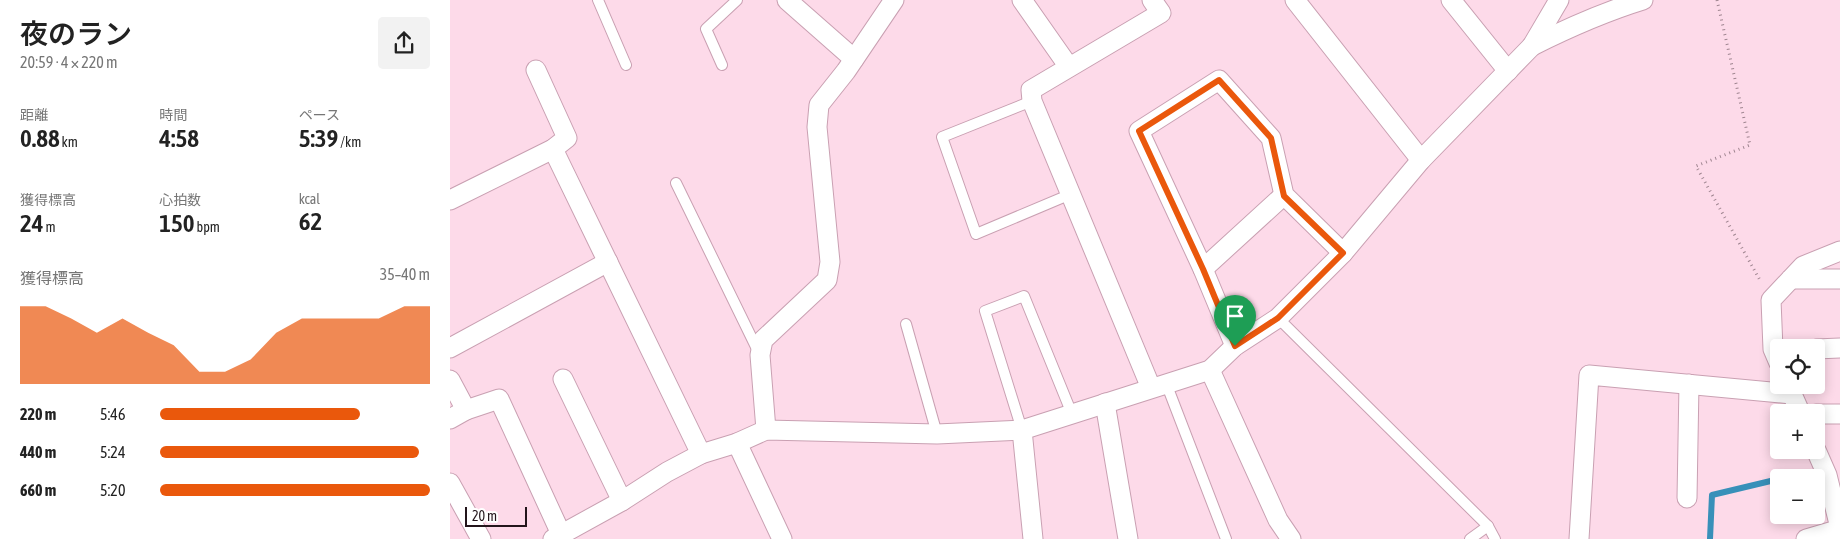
<!DOCTYPE html>
<html lang="ja">
<head>
<meta charset="utf-8">
<style>
	body { margin:0; font-family:"Asap Condensed","Noto Sans JP",sans-serif; background:#f2f2f2; color:#222; height:100vh; display:flex; flex-direction:column; font-size:19px; white-space:nowrap }
	* { box-sizing:border-box; margin:0 }
	p { font-size:16px; color:#767676 }
	.icon { flex:none; width:28px; height:28px; fill:none; stroke:currentColor; stroke-width:2; stroke-linecap:round; stroke-linejoin:round }
	.map { position:relative; flex:1; overflow:hidden }
	.sheet { display:flex; flex-direction:column; background:#fff; width:450px }
	.sheet>* { flex:none }
	.fabs { position:absolute; left:1320px; top:339px; display:grid; gap:10px }
	.fabs a { display:grid; place-items:center; width:55px; height:55px; border-radius:5px; background:#fff; box-shadow:0 2px 12px #0003; font-size:25px }
	.scale { position:absolute; left:15px; bottom:12px; width:62px; box-sizing:border-box; padding-left:5px; border:2px solid #23151b; border-top:0; font-size:14px; line-height:18px; white-space:nowrap; color:#23151b; -webkit-text-stroke:4px #fff; paint-order:stroke }
	.pin { position:absolute; display:grid; place-items:center; width:42px; height:42px; color:#fff; margin:-51px -21px; border-radius:50% 50% 50% 0; rotate:-45deg; box-shadow:0 0 5px #0007 }
	.pin .icon { rotate:45deg }
	.round { display:grid; place-items:center; flex:none; width:52px; height:52px; border-radius:5px; background:#f2f2f2 }
	.overview { display:flex; align-items:center; justify-content:space-between; height:85px; padding:0 20px }
	h1 { font-size:28px; font-weight:600; line-height:38px }
	.stats { display:grid; grid-template-columns:repeat(3,1fr); gap:8px; height:85px; padding:5px 20px }
	.stats div { display:grid; align-content:center }
	.stats b { font-size:25px; font-weight:600 }
	.stats small { font-size:14px; font-weight:400 }
	.stats p { font-size:14px }
	.chart { height:140px; padding:10px 20px }
	.chart p { display:flex; justify-content:space-between }
	.chart svg { width:100%; height:90px; margin-top:5px; fill:#ea580c; opacity:.7 }
	ul { padding:0 20px; list-style:none; font-size:16px }
	li { display:grid; grid-template-columns:80px 60px 1fr; align-items:center; height:38px }
	li i { height:12px; border-radius:6px; background:#ea580c }
	main { display:flex; flex:1; min-height:0 }
	.map>svg:first-child { display:block }
	.lines { fill:none; stroke-linecap:round; stroke-linejoin:round }
	.stream { stroke:#3890b9; stroke-width:6 }
	.service-casing { stroke:#c9a0b2; stroke-width:12 }
	.minor-casing { stroke:#c9a0b2; stroke-width:21 }
	.path { stroke:#a08691; stroke-width:3; stroke-dasharray:1 4; stroke-linecap:butt }
	.service { stroke:#fff; stroke-width:10 }
	.minor { stroke:#fff; stroke-width:19 }
	.route-casing { stroke:#fff; stroke-width:10 }
	.route { stroke:#ea580c; stroke-width:6 }
</style>
</head>
<body>
<main>
<section class="sheet">
<div class="overview"><div><h1>夜のラン</h1><p>20:59 · 4 × 220 m</p></div><a class="round"><svg class="icon" aria-label="share" viewBox="0 0 24 24"><path d="M12 15V3M7 8l5-5 5 5M5 13v7h14v-7"/></svg></a></div>
<div class="stats">
<div><p>距離</p><b>0.88<small> km</small></b></div>
<div><p>時間</p><b>4:58</b></div>
<div><p>ペース</p><b>5:39<small> /km</small></b></div>
</div>
<div class="stats">
<div><p>獲得標高</p><b>24<small> m</small></b></div>
<div><p>心拍数</p><b>150<small> bpm</small></b></div>
<div><p>kcal</p><b>62</b></div>
</div>
<div class="chart"><p><span>獲得標高</span>35–40 m</p>
<svg viewBox="0 0 160 44" preserveAspectRatio="none"><path d="M0 44V6L10 6L20 12L30 19L40 12L50 19L60 25L70 38L80 38L90 32L100 19L110 12L120 12L130 12L140 12L150 6L160 6V44z"/></svg>
</div>
<ul>
<li><b>220 m</b>5:46<i style="width:74%"></i></li>
<li><b>440 m</b>5:24<i style="width:96%"></i></li>
<li><b>660 m</b>5:20<i style="width:100%"></i></li>
</ul>
</section>
<div class="map">
<svg width="1390" height="539" viewBox="0 0 1390 539">
	<rect width="100%" height="100%" fill="#fddae9"/>
	<g class="lines">
		<g class="stream">
			<polyline points="1333,478 1348,474"/>
			<polyline points="1260,539 1262,495 1329,479"/>
		</g>
		<defs>
			<g id="service">
				<polyline points="148,0 176,65"/>
				<polyline points="272,65 256,29 287,0"/>
				<polyline points="582,101 492,137 526,234 621,194"/>
				<polyline points="226,183 309,353"/>
				<polyline points="828,318 1038,526 1045,539"/>
				<polyline points="456,324 487,434"/>
				<polyline points="716,383 776,539"/>
				<polyline points="572,430 535,311 574,296 622,414"/>
				<polyline points="1020,539 1038,526"/>
			</g>
			<g id="minor">
				<polyline points="337,0 404,59"/>
				<polyline points="572,0 619,67"/>
				<polyline points="845,0 971,160"/>
				<polyline points="1001,0 1058,71"/>
				<path d="M1082 46C1118 28 1154 12 1193 0"/>
				<polyline points="103,149 251,454"/>
				<polyline points="0,200 103,149 117,138 86,70"/>
				<polyline points="753,269 834,195"/>
				<polyline points="1341,279 1390,279"/>
				<polyline points="785,346 753,269 689,131 769,80 821,138 834,195 893,253"/>
				<polyline points="0,348 158,262"/>
				<polyline points="1366,349 1390,348"/>
				<polyline points="1329,363 1323,349 1321,300 1353,266 1390,251"/>
				<polyline points="760,370 828,520 841,539"/>
				<polyline points="113,379 172,501"/>
				<polyline points="0,380 16,410 49,399 111,534"/>
				<polyline points="1338,385 1350,412"/>
				<polyline points="701,388 582,101 581,90 711,13 702,0"/>
				<polyline points="655,403 678,539"/>
				<polyline points="1366,414 1390,414"/>
				<polyline points="0,419 16,410"/>
				<polyline points="316,430 310,355 313,340 377,280 380,262 367,127 369,105 396,71 444,0"/>
				<polyline points="572,430 583,539"/>
				<polyline points="287,443 332,539"/>
				<polyline points="1366,450 1377,475 1390,528"/>
				<polyline points="0,483 31,539"/>
				<polyline points="1237,498 1239,384"/>
				<polyline points="103,539 172,501 217,472 251,454 287,443 316,430 487,434 572,430 760,370 785,346 828,318 893,253 971,160 1082,46 1109,0"/>
				<polyline points="1129,539 1139,375 1342,394"/>
				<polyline points="1356,539 1390,529"/>
			</g>
		</defs>
		<use href="#service" class="service-casing"/>
		<use href="#minor" class="minor-casing"/>
		<polyline class="path" points="1267,0 1300,145 1246,166 1311,282"/>
		<use href="#service" class="service"/>
		<use href="#minor" class="minor"/>
	</g>
	<g class="lines">
		<defs>
			<polygon id="route" points="769,80 821,138 834,196 893,253 828,318 785,346 753,269 689,131"/>
		</defs>
		<use href="#route" class="route-casing"/>
		<use href="#route" class="route"/>
	</g>
</svg>
<div class="fabs">
<a><svg class="icon" aria-label="locate" viewBox="0 0 24 24"><circle cx="12" cy="12" r="6"/><path d="M12 2v4M12 18v4M2 12h4M18 12h4"/></svg></a>
<a>+</a>
<a>−</a>
</div>
<div class="scale">20 m</div>
<div class="pin" style="left:785px;top:346px;background:#1e9e55"><svg class="icon" aria-label="arrive" viewBox="0 0 24 24"><path d="M6 21V4h12l-3 4 3 4H6"/></svg></div>
</div>
</main>
</body>
</html>
